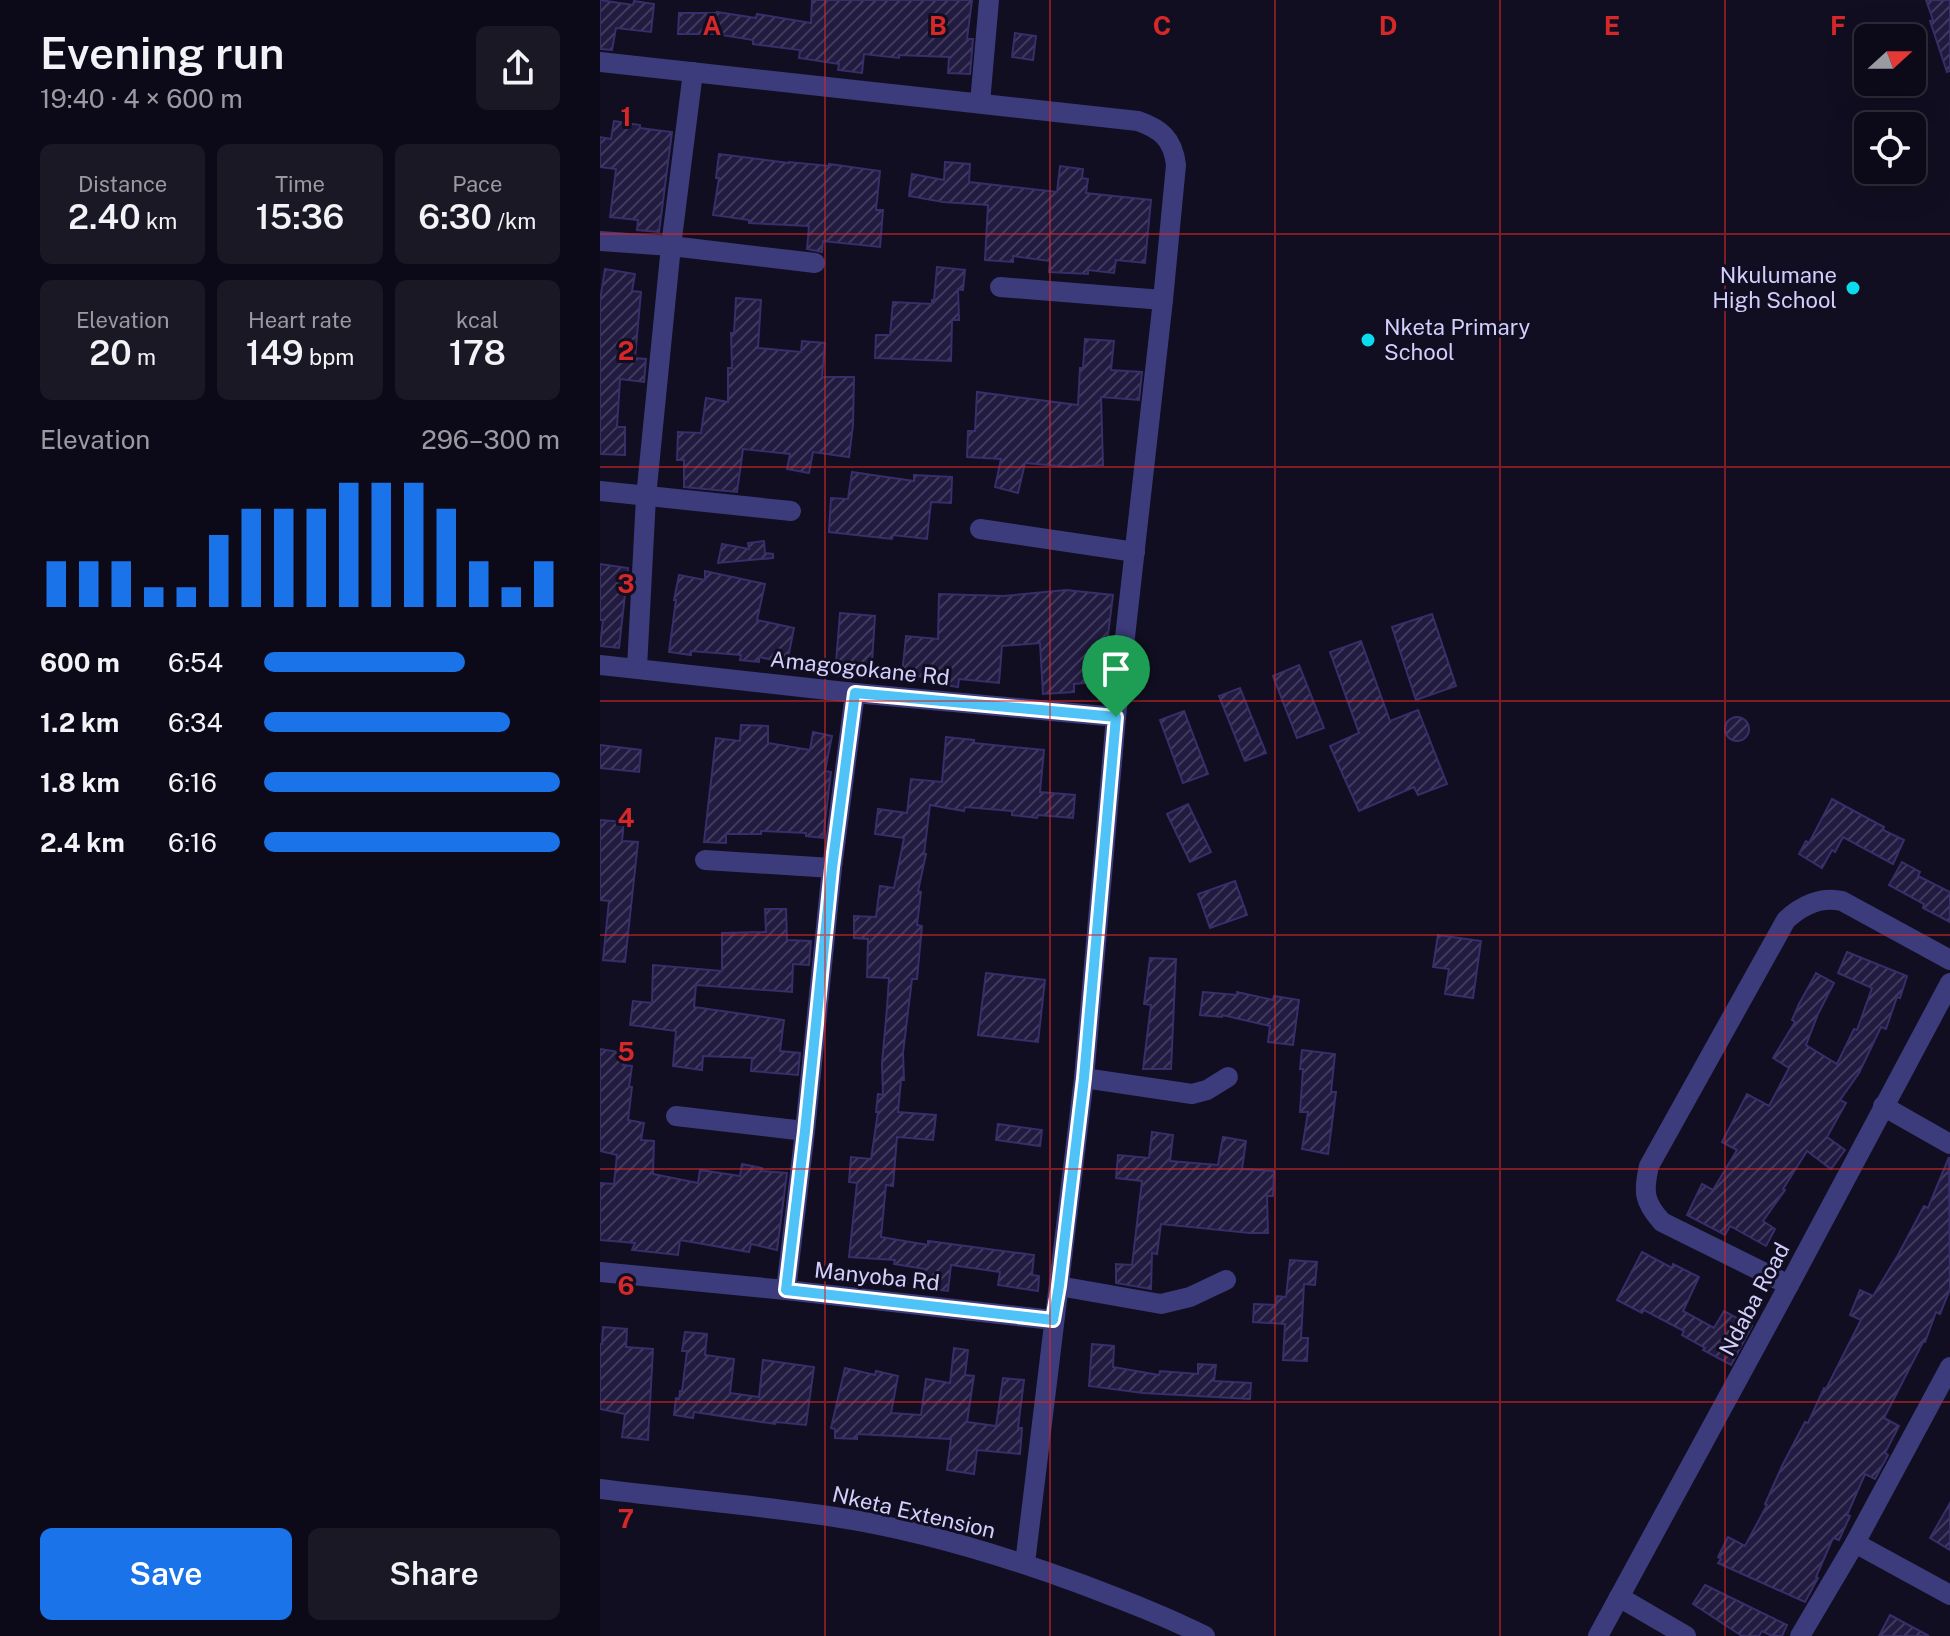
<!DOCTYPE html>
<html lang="en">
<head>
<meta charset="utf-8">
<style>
	body { margin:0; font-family:"Public Sans",sans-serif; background:#1a1825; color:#f1f3f6; height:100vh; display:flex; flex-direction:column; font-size:30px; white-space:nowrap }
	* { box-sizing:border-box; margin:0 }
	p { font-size:26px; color:#9a9aa2 }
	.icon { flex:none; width:44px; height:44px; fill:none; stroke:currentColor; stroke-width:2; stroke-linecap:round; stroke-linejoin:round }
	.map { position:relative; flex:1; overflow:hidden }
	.drawer { display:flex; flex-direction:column; background:#0c0a18; width:600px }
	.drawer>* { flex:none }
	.needle { width:52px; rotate:69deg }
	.tools { position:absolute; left:1254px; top:24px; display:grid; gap:16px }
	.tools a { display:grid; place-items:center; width:72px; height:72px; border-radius:12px; background:#0c0a18; box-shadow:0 8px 32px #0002,0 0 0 2px #2c2b37; font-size:40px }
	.pin { position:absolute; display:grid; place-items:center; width:68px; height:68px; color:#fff; margin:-82px -34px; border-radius:50% 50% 50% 0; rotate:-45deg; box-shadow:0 0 8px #0007 }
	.pin .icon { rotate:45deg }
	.round { display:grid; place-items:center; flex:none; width:84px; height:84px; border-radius:12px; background:#1a1825 }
	.overview { display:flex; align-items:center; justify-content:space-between; height:136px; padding:0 40px }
	h1 { font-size:44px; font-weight:600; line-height:60px }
	.figures { display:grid; grid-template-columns:repeat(3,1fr); gap:12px; height:136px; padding:8px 40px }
	.figures div { display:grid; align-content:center; border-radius:12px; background:#1a1825; text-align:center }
	.figures b { font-size:34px; font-weight:600 }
	.figures small { font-size:22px; font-weight:400 }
	.figures p { font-size:22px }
	.chart { height:224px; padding:16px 40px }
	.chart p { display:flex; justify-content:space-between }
	.chart svg { width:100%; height:144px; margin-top:8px; stroke:#1a73e8; stroke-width:6 }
	.action { display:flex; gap:16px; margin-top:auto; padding:16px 40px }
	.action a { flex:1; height:92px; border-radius:12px; background:#1a73e8; color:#fff; font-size:32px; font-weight:600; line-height:92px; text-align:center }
	.action a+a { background:#1a1825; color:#f1f3f6 }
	ul { padding:0 40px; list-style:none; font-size:26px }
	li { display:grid; grid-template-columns:128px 96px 1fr; align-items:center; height:60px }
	li i { height:20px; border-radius:10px; background:#1a73e8 }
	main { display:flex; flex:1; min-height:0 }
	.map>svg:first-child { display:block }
	.building { fill:url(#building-hatch); stroke:#382e6a; stroke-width:2 }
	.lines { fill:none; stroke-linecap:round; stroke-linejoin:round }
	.minor { stroke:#3c3b7c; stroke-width:20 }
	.route-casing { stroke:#fff; stroke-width:16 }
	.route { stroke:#4fc3f7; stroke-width:10 }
	.grid { fill:none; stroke:#d62828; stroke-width:2; stroke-opacity:0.55 }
	.poi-dot { fill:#0bdbec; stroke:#100e20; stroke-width:3 }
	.labels { text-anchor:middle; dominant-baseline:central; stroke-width:6; stroke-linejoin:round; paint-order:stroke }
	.poi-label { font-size:22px; fill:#d3cffd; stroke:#100e20; text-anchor:end }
	.street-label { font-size:22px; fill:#d3cffd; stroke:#100e20 }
	.grid-label { font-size:26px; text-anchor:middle; font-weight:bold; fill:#d62828; stroke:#100e20; stroke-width:6; stroke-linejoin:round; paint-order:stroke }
</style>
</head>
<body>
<main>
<section class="drawer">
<div class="overview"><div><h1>Evening run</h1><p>19:40 · 4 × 600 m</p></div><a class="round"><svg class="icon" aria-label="share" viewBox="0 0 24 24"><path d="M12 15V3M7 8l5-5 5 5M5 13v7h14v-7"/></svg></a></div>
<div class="figures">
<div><p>Distance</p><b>2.40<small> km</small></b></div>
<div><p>Time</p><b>15:36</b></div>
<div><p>Pace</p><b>6:30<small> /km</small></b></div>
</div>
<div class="figures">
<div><p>Elevation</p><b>20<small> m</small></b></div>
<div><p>Heart rate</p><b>149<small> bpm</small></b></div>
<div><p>kcal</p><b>178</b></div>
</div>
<div class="chart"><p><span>Elevation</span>296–300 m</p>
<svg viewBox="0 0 160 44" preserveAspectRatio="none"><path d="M5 44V30M15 44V30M25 44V30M35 44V38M45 44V38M55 44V22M65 44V14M75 44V14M85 44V14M95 44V6M105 44V6M115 44V6M125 44V14M135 44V30M145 44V38M155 44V30"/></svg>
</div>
<ul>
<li><b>600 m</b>6:54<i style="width:68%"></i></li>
<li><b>1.2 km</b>6:34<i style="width:83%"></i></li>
<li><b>1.8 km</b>6:16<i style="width:100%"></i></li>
<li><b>2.4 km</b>6:16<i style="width:100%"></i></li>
</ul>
<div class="action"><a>Save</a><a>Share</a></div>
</section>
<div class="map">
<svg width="1350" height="1636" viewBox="0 0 1350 1636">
	<defs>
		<pattern id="building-hatch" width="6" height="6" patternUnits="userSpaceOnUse" patternTransform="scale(2)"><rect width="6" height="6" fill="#211b40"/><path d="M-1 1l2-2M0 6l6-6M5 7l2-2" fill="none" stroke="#403b5c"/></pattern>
	</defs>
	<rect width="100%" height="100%" fill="#100e20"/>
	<g class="building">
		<polygon points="0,0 33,5 34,1 54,4 51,32 16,28 12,50 0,49"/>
		<polygon points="212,0 372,0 367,39 373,39 370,74 348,73 349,57 299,55 299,58 264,54 262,73 238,70 239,64 199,58 200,50 153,44 153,40 116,34 78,34 79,13 117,13 117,12 156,18 157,14 211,23"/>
		<polygon points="1326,0 1350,0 1350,71 1347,72 1330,21 1333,20"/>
		<polygon points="415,33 436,36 433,60 412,57"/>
		<polygon points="14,121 40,125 40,128 72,132 59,232 37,230 38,220 10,217 16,169 0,167 0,137 11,139"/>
		<polygon points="119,154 189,163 189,162 229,166 229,164 280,171 276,210 283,210 280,247 223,241 222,252 207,249 209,226 149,223 149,220 113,215 119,178 116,178"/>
		<polygon points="345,162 370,164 369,182 457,192 460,166 483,169 482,178 488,179 486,193 551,200 545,263 516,260 514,273 488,270 488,274 449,272 450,261 413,256 413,262 385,260 388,205 343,202 309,196 312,174 344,180"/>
		<polygon points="337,267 365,270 363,290 358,289 359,320 352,320 351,361 275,358 276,335 290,335 293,302 332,304 332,300 334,300"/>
		<polygon points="5,269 35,274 32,291 41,292 35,358 46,359 44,382 20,379 17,427 25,427 25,455 0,454 0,300"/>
		<polygon points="136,298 161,300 158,348 201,352 202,341 225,343 222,377 254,377 253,425 249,457 213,452 209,473 187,469 190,454 143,449 137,492 84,487 84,460 77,460 78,432 101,433 106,398 128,402 128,368 132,368 131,333 134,333"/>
		<polygon points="485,339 514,341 511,370 542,372 539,400 501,397 503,465 471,467 425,463 418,493 395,487 401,459 367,457 368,431 375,431 377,392 478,405 480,368 483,368"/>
		<polygon points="252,472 314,481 314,475 352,477 351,503 331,502 327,539 293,535 292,539 229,532 231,498 248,499"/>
		<polygon points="164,541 165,553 173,554 173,558 118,563 122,544 149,549 148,543"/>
		<polygon points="0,564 28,568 19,648 0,646 3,620 0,620"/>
		<polygon points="105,571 165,584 157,620 194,628 187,663 159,657 159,662 140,660 141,655 91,651 91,655 69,652 76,600 74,600 79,575 105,580"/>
		<polygon points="466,590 513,595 506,651 508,670 507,681 474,684 474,692 443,694 440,643 402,646 399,683 359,679 358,687 338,684 338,678 302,675 306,636 338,639 339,594 404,596"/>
		<polygon points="240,613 275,616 271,678 235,675"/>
		<polygon points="832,614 856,686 816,700 792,627"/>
		<polygon points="761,641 790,721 818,710 847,784 818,795 814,787 759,811 730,746 759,733 730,652"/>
		<polygon points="699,665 724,728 697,738 673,676"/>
		<polygon points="640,688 666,753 645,761 619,696"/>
		<polygon points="584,711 608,774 583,783 560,720"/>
		<circle cx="1137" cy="729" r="12"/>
		<polygon points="141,725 168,726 168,743 210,750 213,732 232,736 225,771 231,772 223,838 206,836 206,833 161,831 161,834 126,834 126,843 104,842 116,738 140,741"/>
		<polygon points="346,737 374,740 374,743 444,750 440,792 475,795 473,818 438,815 437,818 412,815 412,811 365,807 364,811 330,805 324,854 326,854 318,891 321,892 317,925 322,926 317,979 312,979 303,1053 304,1080 301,1080 298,1112 336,1115 333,1140 297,1137 293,1186 286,1185 281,1237 328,1245 328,1241 434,1255 432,1275 439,1276 438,1291 398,1285 400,1272 351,1265 348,1291 323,1288 325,1269 294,1264 295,1260 249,1257 257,1183 249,1182 251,1157 271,1159 278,1112 276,1112 278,1094 283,1095 282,1063 287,1008 289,978 267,977 268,939 254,938 254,916 276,917 280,886 294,888 304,838 275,834 278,809 307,813 311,779 342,782"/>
		<polygon points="0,745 41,750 39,772 0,768"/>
		<polygon points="1232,799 1284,827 1283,830 1304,840 1293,864 1243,837 1235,852 1232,850 1222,868 1199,854 1206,841 1209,843"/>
		<polygon points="588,804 611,852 590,862 567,814"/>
		<polygon points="0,820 24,822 22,841 38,842 25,962 3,960 9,901 0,900"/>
		<polygon points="1302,862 1320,872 1318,876 1350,892 1350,922 1323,908 1324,904 1289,885"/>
		<polygon points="635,881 647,915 610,928 598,894"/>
		<polygon points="165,909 186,909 187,940 211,941 209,965 193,964 192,992 96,985 94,1007 184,1020 180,1051 200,1053 198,1075 151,1071 152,1058 103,1056 102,1070 73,1066 76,1031 30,1025 33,1001 52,1003 53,965 122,971 122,933 166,932"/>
		<polygon points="838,935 881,941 873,998 845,994 849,969 833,967"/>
		<polygon points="1247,952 1307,976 1300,998 1297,997 1286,1029 1281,1027 1259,1073 1240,1100 1246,1103 1227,1137 1245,1150 1231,1169 1207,1151 1183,1189 1185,1190 1163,1221 1175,1229 1166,1246 1130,1226 1125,1235 1087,1215 1102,1184 1113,1190 1137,1150 1122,1142 1147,1094 1169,1106 1189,1068 1173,1058 1195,1022 1192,1020 1199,1004 1216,973 1234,983 1218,1014 1206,1045 1237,1064 1254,1029 1257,1030 1272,988 1238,973"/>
		<polygon points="550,958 576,959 571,1069 543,1069 551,1005 544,1004"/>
		<polygon points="386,973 445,980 438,1042 378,1035"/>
		<polygon points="603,992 637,995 637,992 673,1000 674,996 699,1000 693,1045 668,1042 670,1026 622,1015 622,1017 600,1015"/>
		<polygon points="0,1049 25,1053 23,1065 32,1066 29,1087 32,1087 28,1120 44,1123 41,1140 54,1141 53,1174 98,1183 100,1170 140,1176 142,1164 162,1168 162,1171 187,1173 177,1250 151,1244 149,1252 80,1240 78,1255 32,1250 35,1243 0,1240 0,1183 14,1184 17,1155 0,1151"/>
		<polygon points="702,1050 735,1054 731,1092 736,1092 728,1154 702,1149 708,1112 700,1112 703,1069 700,1069"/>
		<polygon points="398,1124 442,1130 440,1146 396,1140"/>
		<polygon points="552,1132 573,1135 570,1161 618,1165 623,1137 646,1141 642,1169 674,1171 673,1196 667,1196 668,1233 650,1233 561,1224 557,1254 552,1253 551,1289 516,1283 516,1264 532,1265 542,1181 516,1178 518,1155 549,1158"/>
		<polygon points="1349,1157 1350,1289 1340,1314 1336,1312 1325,1342 1323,1342 1284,1418 1299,1426 1285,1453 1288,1455 1275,1479 1265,1474 1247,1515 1250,1516 1239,1540 1233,1538 1216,1577 1218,1578 1205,1602 1118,1563 1121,1559 1118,1557 1128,1537 1145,1546 1167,1505 1165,1504 1182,1466 1205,1422 1208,1423 1224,1388 1226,1389 1261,1320 1250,1315 1260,1290 1273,1296 1298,1255 1324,1206 1328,1208"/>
		<polygon points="1042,1252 1072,1268 1073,1264 1099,1277 1083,1311 1114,1328 1124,1311 1152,1326 1131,1365 1103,1350 1105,1348 1082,1335 1084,1331 1044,1310 1042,1313 1017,1300"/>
		<polygon points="690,1260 717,1262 715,1285 704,1284 701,1338 708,1338 707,1361 683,1360 685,1324 653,1322 654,1304 676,1305 677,1296 686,1297"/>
		<polygon points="3,1327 27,1329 26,1347 53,1349 48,1440 22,1437 25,1414 0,1409 0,1344 2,1344"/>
		<polygon points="85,1332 107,1334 105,1355 134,1359 130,1393 159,1397 163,1360 214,1367 206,1425 176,1422 175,1424 94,1412 93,1418 74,1415 76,1398 79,1399 80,1391 82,1391 87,1351 82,1351"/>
		<polygon points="492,1344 514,1346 513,1367 559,1375 560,1371 598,1374 598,1364 616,1365 614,1381 651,1383 650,1399 543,1393 489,1386"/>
		<polygon points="354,1348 368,1350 365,1375 374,1376 367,1422 396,1426 403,1378 424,1380 418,1428 422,1428 420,1454 377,1450 374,1474 347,1470 351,1439 257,1434 257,1439 235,1438 235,1429 231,1428 245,1368 275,1375 276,1371 298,1376 291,1413 321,1415 326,1379 350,1383"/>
		<polygon points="1350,1503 1350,1550 1330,1538"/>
		<polygon points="1105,1585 1187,1625 1182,1636 1172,1636 1162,1631 1159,1636 1142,1636 1093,1604"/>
		<polygon points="1290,1615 1329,1636 1279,1636"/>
	</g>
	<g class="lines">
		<g class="minor">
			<path d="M0 62 538 121C561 129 573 139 576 165L563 300 516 717 484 1078 425 1563"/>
			<polyline points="380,103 389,0"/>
			<polyline points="0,241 71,246 215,263"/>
			<polyline points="400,287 563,300"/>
			<polyline points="0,491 191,511"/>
			<polyline points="380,529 535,552"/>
			<polyline points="0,665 255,693 516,717"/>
			<polyline points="37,668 46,497 71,246 93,72"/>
			<polyline points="105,860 232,868"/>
			<polyline points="484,1078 592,1094 607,1090 628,1077"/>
			<polyline points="1283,1106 1350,1144"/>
			<polyline points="76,1116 205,1131"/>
			<polyline points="0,1272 186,1290 453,1320"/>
			<path d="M1189 1285 1062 1222C1044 1202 1043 1192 1049 1166L1186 920C1201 906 1221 896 1242 901L1350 960"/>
			<polyline points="459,1286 561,1304 590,1297 626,1280"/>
			<polyline points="186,1290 205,1131 232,868 255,693"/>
			<path d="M0 1489C78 1499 157 1505 235 1517 320 1530 402 1555 481 1584 523 1600 565 1616 605 1636"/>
			<polyline points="1255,1543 1350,1595"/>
			<polyline points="1019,1597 1086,1636"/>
			<polyline points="998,1636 1189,1285 1350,983"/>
			<polyline points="1200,1636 1255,1543 1350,1367"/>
		</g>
	</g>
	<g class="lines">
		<defs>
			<polygon id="route" points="255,693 516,717 484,1078 459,1286 453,1320 186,1290 205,1131 232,868"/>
		</defs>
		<use href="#route" class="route-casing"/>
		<use href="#route" class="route"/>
	</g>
	<path class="grid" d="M225 0V1636M450 0V1636M675 0V1636M900 0V1636M1125 0V1636M0 234H1350M0 467H1350M0 701H1350M0 935H1350M0 1169H1350M0 1402H1350"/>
	<g class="poi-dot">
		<circle cx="1253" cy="288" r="8"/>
		<circle cx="768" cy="340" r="8"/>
	</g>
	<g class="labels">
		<g class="poi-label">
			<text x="1237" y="275">Nkulumane<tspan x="1237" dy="25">High School</tspan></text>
			<text x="784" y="327" text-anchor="start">Nketa Primary<tspan x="784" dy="25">School</tspan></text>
		</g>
		<g class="street-label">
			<text transform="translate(260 668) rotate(6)">Amagogokane Rd</text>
			<text transform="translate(277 1276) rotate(6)">Manyoba Rd</text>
			<text transform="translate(1154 1299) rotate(-62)">Ndaba Road</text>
			<text transform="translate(314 1512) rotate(13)">Nketa Extension</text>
		</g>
	</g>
	<g class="grid-label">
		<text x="112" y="35">A</text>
		<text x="338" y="35">B</text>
		<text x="562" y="35">C</text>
		<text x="788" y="35">D</text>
		<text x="1012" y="35">E</text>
		<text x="1238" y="35">F</text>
		<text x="26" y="126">1</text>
		<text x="26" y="360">2</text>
		<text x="26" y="593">3</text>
		<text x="26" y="827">4</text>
		<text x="26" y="1061">5</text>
		<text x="26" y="1295">6</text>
		<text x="26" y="1528">7</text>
	</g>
</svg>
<div class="tools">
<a><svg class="needle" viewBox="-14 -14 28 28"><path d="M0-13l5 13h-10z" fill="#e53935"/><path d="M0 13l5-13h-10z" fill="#9a9aa2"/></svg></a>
<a><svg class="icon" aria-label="locate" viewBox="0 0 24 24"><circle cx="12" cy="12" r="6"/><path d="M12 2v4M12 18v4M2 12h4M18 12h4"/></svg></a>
</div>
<div class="pin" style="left:516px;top:717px;background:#1e9e55"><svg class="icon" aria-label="arrive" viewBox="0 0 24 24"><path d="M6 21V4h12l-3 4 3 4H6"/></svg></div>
</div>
</main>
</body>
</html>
